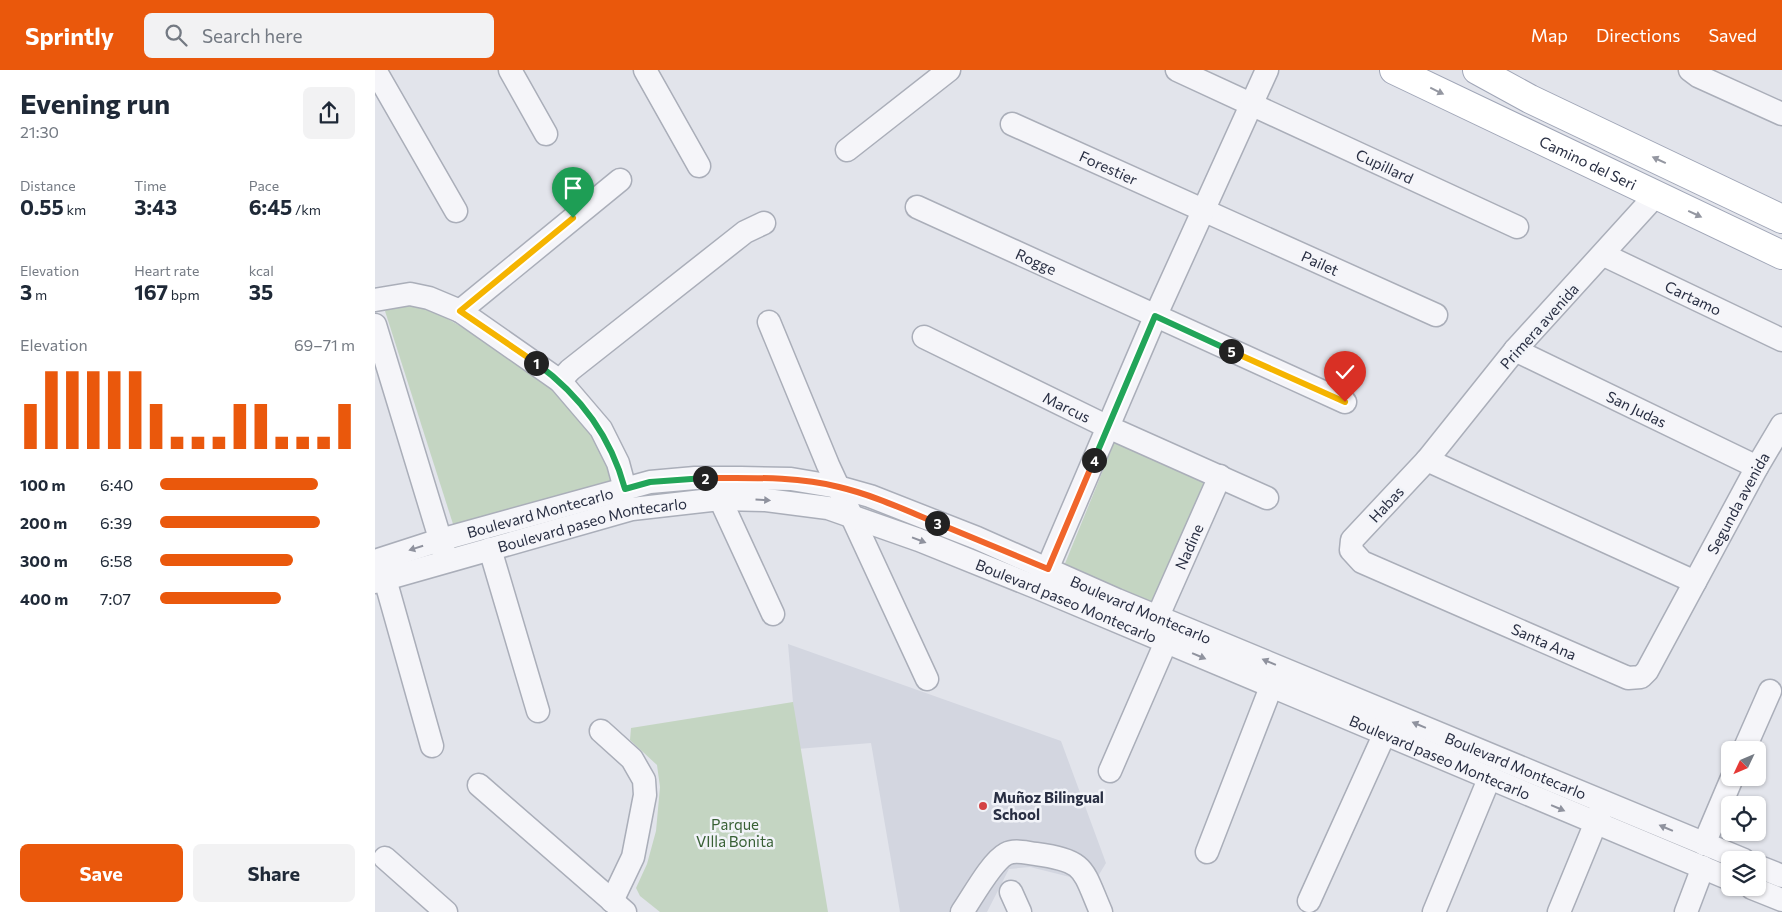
<!DOCTYPE html>
<html lang="en">
<head>
<meta charset="utf-8">
<style>
	body { margin:0; font-family:Commissioner,sans-serif; background:#f2f2f3; color:#1f2937; height:100vh; display:flex; flex-direction:column; font-size:19px; white-space:nowrap }
	* { box-sizing:border-box; margin:0 }
	p { font-size:16px; color:#747a83 }
	.icon { flex:none; width:28px; height:28px; fill:none; stroke:currentColor; stroke-width:2; stroke-linecap:round; stroke-linejoin:round }
	.map { position:relative; flex:1; overflow:hidden }
	.sheet { display:flex; flex-direction:column; background:#fff; width:375px }
	.sheet>* { flex:none }
	.needle { width:32px; rotate:226deg }
	.fabs { position:absolute; left:1346px; top:671px; display:grid; gap:10px }
	.fabs a { display:grid; place-items:center; width:45px; height:45px; border-radius:8px; background:#fff; box-shadow:0 1px 4px #0004; font-size:25px }
	.pin { position:absolute; display:grid; place-items:center; width:42px; height:42px; color:#fff; margin:-51px -21px; border-radius:50% 50% 50% 0; rotate:-45deg; box-shadow:0 0 5px #0007 }
	.pin .icon { rotate:45deg }
	.km { position:absolute; width:25px; height:25px; margin:-12px; border-radius:50%; background:#222; color:#fff; font-size:14px; line-height:25px; text-align:center }
	.round { display:grid; place-items:center; flex:none; width:52px; height:52px; border-radius:8px; background:#f2f2f3 }
	.head { display:flex; align-items:center; justify-content:space-between; height:85px; padding:0 20px }
	h1 { font-size:28px; font-weight:700; line-height:38px }
	.metrics { display:grid; grid-template-columns:repeat(3,1fr); gap:8px; height:85px; padding:5px 20px }
	.metrics div { display:grid; align-content:center }
	.metrics b { font-size:21px; font-weight:700 }
	.metrics small { font-size:14px; font-weight:400 }
	.metrics p { font-size:14px }
	.chart { height:140px; padding:10px 20px }
	.chart p { display:flex; justify-content:space-between }
	.chart svg { width:100%; height:90px; margin-top:5px; stroke:#ea580c; stroke-width:6 }
	.primary-button { display:flex; gap:10px; margin-top:auto; padding:10px 20px }
	.primary-button a { flex:1; height:58px; border-radius:8px; background:#ea580c; color:#fff; font-size:20px; font-weight:700; line-height:58px; text-align:center }
	.primary-button a+a { background:#f2f2f3; color:#1f2937 }
	ul { padding:0 20px; list-style:none; font-size:16px }
	li { display:grid; grid-template-columns:80px 60px 1fr; align-items:center; height:38px }
	li i { height:12px; border-radius:6px; background:#ea580c }
	header { display:flex; align-items:center; gap:30px; box-sizing:border-box; height:70px; padding:0 25px; background:#ea580c; color:#fff }
	header strong { font-size:24px }
	nav { display:flex; gap:28px; margin-inline-start:auto; font-size:18px }
	.search { width:350px; height:45px; background:#f2f2f3; display:flex; align-items:center; gap:12px; box-sizing:border-box; padding:0 18px; border-radius:8px; color:#747a83; font-size:19px }
	main { display:flex; flex:1; min-height:0 }
	.map>svg:first-child { display:block }
	.built { fill:#d3d6e0 }
	.green { fill:#c4d5c2 }
	.lines { fill:none; stroke-linecap:round; stroke-linejoin:round }
	.minor-casing { stroke:#aaaeb9; stroke-width:25 }
	.major-casing { stroke:#a0a6b7; stroke-width:30 }
	.minor { stroke:#f5f5f9; stroke-width:22 }
	.major { stroke:#fff; stroke-width:28 }
	.oneway { fill:#9497a1 }
	.oneway2 { fill:#8f929e }
	.split-1-casing { stroke:#fff; stroke-width:10 }
	.split-2-casing { stroke:#fff; stroke-width:10 }
	.split-3-casing { stroke:#fff; stroke-width:10 }
	.split-4-casing { stroke:#fff; stroke-width:10 }
	.split-5-casing { stroke:#fff; stroke-width:10 }
	.split-6-casing { stroke:#fff; stroke-width:10 }
	.split-1 { stroke:#f5b400; stroke-width:6 }
	.split-2 { stroke:#22a559; stroke-width:6 }
	.split-3 { stroke:#f0652b; stroke-width:6 }
	.split-4 { stroke:#f0652b; stroke-width:6 }
	.split-5 { stroke:#22a559; stroke-width:6 }
	.split-6 { stroke:#f5b400; stroke-width:6 }
	.poi-dot { fill:#d44244; stroke:#f1f3f8; stroke-width:2 }
	.labels { text-anchor:middle; dominant-baseline:central; stroke-width:5; stroke-linejoin:round; paint-order:stroke }
	.street-label { font-size:15px; fill:#292f43; stroke:#f1f3f8 }
	.poi-label { font-size:15px; font-weight:bold; fill:#292f43; stroke:#f1f3f8; text-anchor:start }
	.park-label { font-size:15px; fill:#386035; stroke:#f1f3f8 }
</style>
</head>
<body>
<header>
<strong>Sprintly</strong>
<div class="search"><svg class="icon" aria-label="search" viewBox="0 0 24 24"><circle cx="10" cy="10" r="6"/><path d="M15 15l6 6"/></svg>Search here</div>
<nav><a>Map</a><a>Directions</a><a>Saved</a></nav>
</header>
<main>
<section class="sheet">
<div class="head"><div><h1>Evening run</h1><p>21:30</p></div><a class="round"><svg class="icon" aria-label="share" viewBox="0 0 24 24"><path d="M12 15V3M7 8l5-5 5 5M5 13v7h14v-7"/></svg></a></div>
<div class="metrics">
<div><p>Distance</p><b>0.55<small> km</small></b></div>
<div><p>Time</p><b>3:43</b></div>
<div><p>Pace</p><b>6:45<small> /km</small></b></div>
</div>
<div class="metrics">
<div><p>Elevation</p><b>3<small> m</small></b></div>
<div><p>Heart rate</p><b>167<small> bpm</small></b></div>
<div><p>kcal</p><b>35</b></div>
</div>
<div class="chart"><p><span>Elevation</span>69–71 m</p>
<svg viewBox="0 0 160 44" preserveAspectRatio="none"><path d="M5 44V22M15 44V6M25 44V6M35 44V6M45 44V6M55 44V6M65 44V22M75 44V38M85 44V38M95 44V38M105 44V22M115 44V22M125 44V38M135 44V38M145 44V38M155 44V22"/></svg>
</div>
<ul>
<li><b>100 m</b>6:40<i style="width:81%"></i></li>
<li><b>200 m</b>6:39<i style="width:82%"></i></li>
<li><b>300 m</b>6:58<i style="width:68%"></i></li>
<li><b>400 m</b>7:07<i style="width:62%"></i></li>
</ul>
<div class="primary-button"><a>Save</a><a>Share</a></div>
</section>
<div class="map">
<svg width="1407" height="842" viewBox="0 0 1407 842">
	<rect width="100%" height="100%" fill="#e2e4eb"/>
	<polygon class="built" points="413,574 686,671 731,793 719,813 655,797 634,799 612,842 525,842 496,673 422,679"/>
	<g class="green">
		<polygon points="18,231 50,236 155,296 219,357 242,403 236,418 89,459 78,454 10,241"/>
		<polygon points="742,366 832,409 781,536 689,496"/>
		<polygon points="418,632 453,842 285,842 265,826 261,818 272,794 281,761 285,717 282,695 255,670 256,658"/>
	</g>
	<g class="lines">
		<defs>
			<g id="minor">
				<polyline points="0,0 81,141"/>
				<polyline points="135,0 171,64"/>
				<polyline points="270,0 324,96"/>
				<path id="s1" d="M802 0 1142 157"/>
				<polyline points="1315,0 1323,6 1407,44"/>
				<path id="s2" d="M637 54 1061 245"/>
				<polyline points="472,80 574,0"/>
				<path id="s3" d="M1281 125 1140 280 1052 390 977 470 976 480 987 492 1253 608 1266 607 1272 601 1382 397 1407 355"/>
				<path id="s4" d="M542 137 970 332"/>
				<path id="s5" d="M1229 185 1407 270"/>
				<polyline points="0,230 35,224 54,228 85,241 185,311 226,359 243,393 250,419"/>
				<polyline points="85,241 245,110"/>
				<polyline points="394,252 453,395 552,609"/>
				<polyline points="0,255 70,485"/>
				<path id="s6" d="M549 267 733 357 892 428"/>
				<path id="s7" d="M1140 280 1382 397"/>
				<polyline points="185,311 195,300 370,162 389,153"/>
				<polyline points="1052,390 1320,512"/>
				<polyline points="345,429 398,544"/>
				<polyline points="115,479 163,641"/>
				<path id="s8" d="M0 491 65 470 275 412 320 408H366L416 409 463 417 495 426 602 468 742 530 1369 790"/>
				<polyline points="10,509 57,676"/>
				<polyline points="667,511 780,247 892,0"/>
				<path id="s9" d="M0 512 257 439 345 429 391 430 453 438 544 470 663 518 1355 809"/>
				<path id="s10" d="M783 546 845 406"/>
				<polyline points="226,661 257,689 269,710 270,725 258,787 237,831"/>
				<polyline points="1369,680 1395,621"/>
				<polyline points="735,701 791,572"/>
				<polyline points="104,715 250,842"/>
				<polyline points="1329,774 1357,708"/>
				<polyline points="832,782 896,617"/>
				<polyline points="10,788 71,842"/>
				<polyline points="1382,796 1407,806"/>
				<polyline points="1377,818 1407,830"/>
				<polyline points="636,822 645,842"/>
				<polyline points="934,831 1010,663"/>
				<path d="M587 842C597 828 616 792 631 784 640 779 651 783 661 784 711 791 707 798 726 842"/>
				<polyline points="1059,842 1114,709"/>
				<polyline points="1184,842 1226,740"/>
				<polyline points="1311,842 1328,797"/>
			</g>
			<g id="major">
				<path id="s11" d="M1019 0 1407 185"/>
				<polyline points="1102,0 1155,29 1407,149"/>
			</g>
		</defs>
		<use href="#minor" class="minor-casing"/>
		<use href="#major" class="major-casing"/>
		<use href="#minor" class="minor"/>
		<use href="#major" class="major"/>
	</g>
	<defs><path id="oneway-solid" d="M-6-.8H1V-3.2L6.5 0L1 3.2V.8H-6Z" transform="scale(1.25)"/></defs>
	<g class="oneway">
		<use href="#oneway-solid" transform="translate(1062 21) rotate(26)"/>
		<use href="#oneway-solid" transform="translate(1284 90) rotate(-155)"/>
		<use href="#oneway-solid" transform="translate(1320 144) rotate(25)"/>
	</g>
	<g class="oneway2">
		<use href="#oneway-solid" transform="translate(388 430) rotate(3)"/>
		<use href="#oneway-solid" transform="translate(544 470) rotate(21)"/>
		<use href="#oneway-solid" transform="translate(41 478) rotate(162)"/>
		<use href="#oneway-solid" transform="translate(824 586) rotate(23)"/>
		<use href="#oneway-solid" transform="translate(894 592) rotate(-157)"/>
		<use href="#oneway-solid" transform="translate(1044 655) rotate(-157)"/>
		<use href="#oneway-solid" transform="translate(1183 738) rotate(23)"/>
		<use href="#oneway-solid" transform="translate(1291 758) rotate(-157)"/>
	</g>
	<g class="lines">
		<defs>
			<polyline id="split-1" points="161,293 85,241 198,148"/>
			<path id="split-2" d="M161 293C205 325 236 367 250 419L275 412 330 408"/>
			<path id="split-3" d="M330 408C375 408 421 406 464 417 498 425 530 440 562 453"/>
			<polyline id="split-4" points="562,453 673,499 719,390"/>
			<polyline id="split-5" points="719,390 780,246 856,281"/>
			<polyline id="split-6" points="856,281 970,332"/>
		</defs>
		<use href="#split-1" class="split-1-casing"/>
		<use href="#split-2" class="split-2-casing"/>
		<use href="#split-3" class="split-3-casing"/>
		<use href="#split-4" class="split-4-casing"/>
		<use href="#split-5" class="split-5-casing"/>
		<use href="#split-6" class="split-6-casing"/>
		<use href="#split-1" class="split-1"/>
		<use href="#split-2" class="split-2"/>
		<use href="#split-3" class="split-3"/>
		<use href="#split-4" class="split-4"/>
		<use href="#split-5" class="split-5"/>
		<use href="#split-6" class="split-6"/>
	</g>
	<circle class="poi-dot" cx="608" cy="736" r="5"/>
	<g class="labels">
		<g class="street-label">
			<text stroke="none"><textPath href="#s11" startOffset="215">Camino del Seri</textPath></text>
			<text stroke="none"><textPath href="#s1" startOffset="229">Cupillard</textPath></text>
			<text stroke="none"><textPath href="#s2" startOffset="106">Forestier</textPath></text>
			<text stroke="none"><textPath href="#s4" startOffset="131">Rogge</textPath></text>
			<text stroke="none"><textPath href="#s2" startOffset="338">Pailet</textPath></text>
			<text stroke="none"><textPath href="#s5" startOffset="99">Cartamo</textPath></text>
			<text transform="translate(1164 256) rotate(-48)">Primera avenida</text>
			<text stroke="none"><textPath href="#s6" startOffset="159">Marcus</textPath></text>
			<text stroke="none"><textPath href="#s7" startOffset="135">San Judas</textPath></text>
			<text stroke="none"><textPath href="#s3" startOffset="989">Segunda avenida</textPath></text>
			<text transform="translate(1011 434) rotate(-47)">Habas</text>
			<text stroke="none"><textPath href="#s8" startOffset="172">Boulevard Montecarlo</textPath></text>
			<text stroke="none"><textPath href="#s9" startOffset="225">Boulevard paseo Montecarlo</textPath></text>
			<text stroke="none"><textPath href="#s10" startOffset="76">Nadine</textPath></text>
			<text stroke="none"><textPath href="#s9" startOffset="720">Boulevard paseo Montecarlo</textPath></text>
			<text stroke="none"><textPath href="#s8" startOffset="802">Boulevard Montecarlo</textPath></text>
			<text stroke="none"><textPath href="#s3" startOffset="685">Santa Ana</textPath></text>
			<text stroke="none"><textPath href="#s9" startOffset="1125">Boulevard paseo Montecarlo</textPath></text>
			<text stroke="none"><textPath href="#s8" startOffset="1208">Boulevard Montecarlo</textPath></text>
		</g>
		<g class="poi-label">
			<text x="618" y="727">Muñoz Bilingual<tspan x="618" dy="17">School</tspan></text>
		</g>
		<g class="park-label">
			<text x="360" y="754">Parque<tspan x="360" dy="17">VIlla Bonita</tspan></text>
		</g>
	</g>
</svg>
<div class="fabs">
<a><svg class="needle" viewBox="-14 -14 28 28"><path d="M0-13l5 13h-10z" fill="#e53935"/><path d="M0 13l5-13h-10z" fill="#747a83"/></svg></a>
<a><svg class="icon" aria-label="locate" viewBox="0 0 24 24"><circle cx="12" cy="12" r="6"/><path d="M12 2v4M12 18v4M2 12h4M18 12h4"/></svg></a>
<a><svg class="icon" aria-label="layers" viewBox="0 0 24 24"><path d="M12 4l9 5-9 5-9-5zM3 14l9 5 9-5"/></svg></a>
</div>
<div class="pin" style="left:198px;top:148px;background:#1e9e55"><svg class="icon" aria-label="arrive" viewBox="0 0 24 24"><path d="M6 21V4h12l-3 4 3 4H6"/></svg></div>
<div class="pin" style="left:970px;top:332px;background:#d93025"><svg class="icon" aria-label="check" viewBox="0 0 24 24"><path d="M5 12l5 5 9-10"/></svg></div>
<b class="km" style="left:161px;top:293px">1</b>
<b class="km" style="left:330px;top:408px">2</b>
<b class="km" style="left:562px;top:453px">3</b>
<b class="km" style="left:719px;top:390px">4</b>
<b class="km" style="left:856px;top:281px">5</b>
</div>
</main>
</body>
</html>
